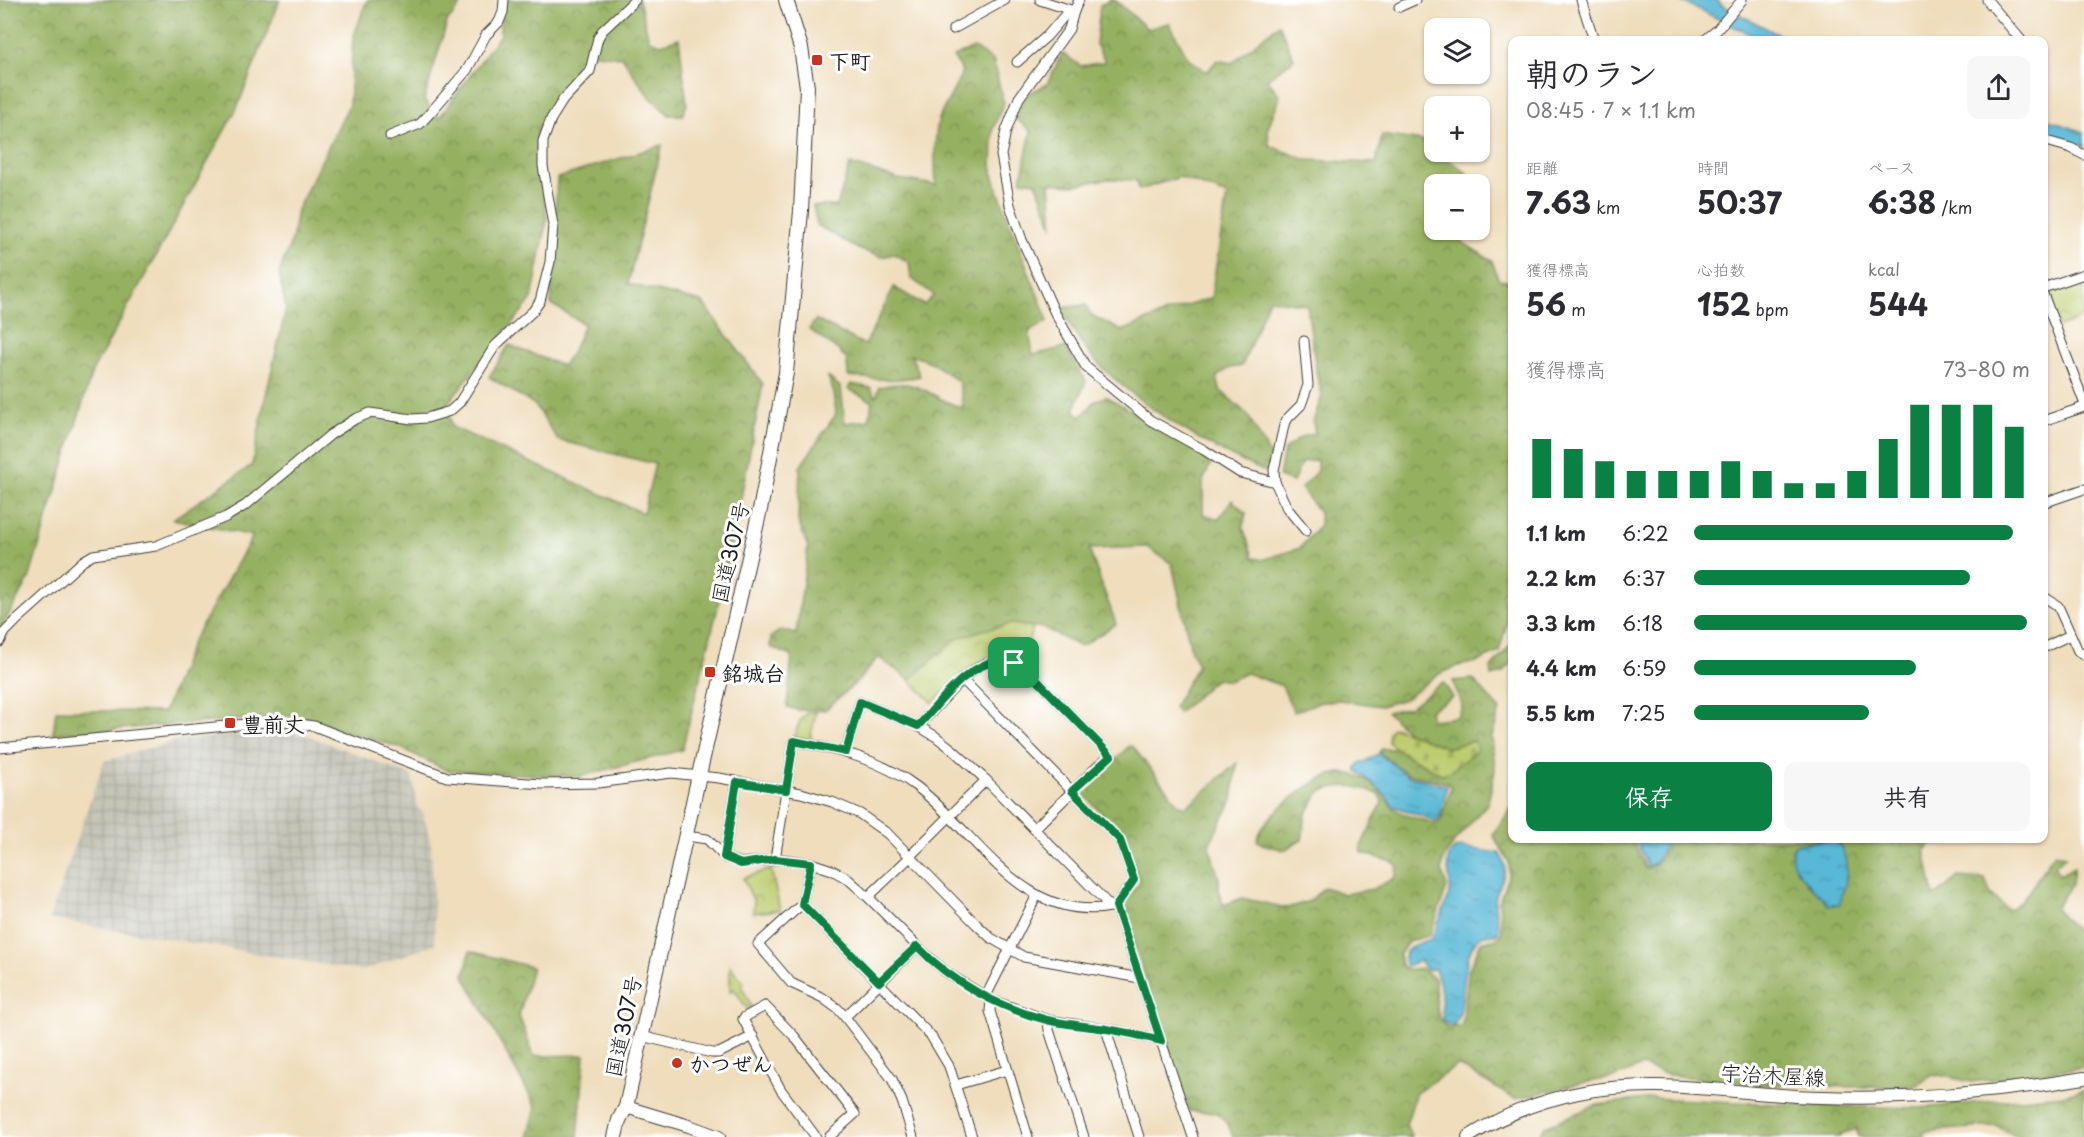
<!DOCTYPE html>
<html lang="ja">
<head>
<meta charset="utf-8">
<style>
	body { margin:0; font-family:"Playpen Sans","Klee One",sans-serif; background:#f7f7f7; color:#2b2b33; height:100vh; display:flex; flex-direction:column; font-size:22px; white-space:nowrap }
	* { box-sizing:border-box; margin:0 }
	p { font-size:20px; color:#7c7c81 }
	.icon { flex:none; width:33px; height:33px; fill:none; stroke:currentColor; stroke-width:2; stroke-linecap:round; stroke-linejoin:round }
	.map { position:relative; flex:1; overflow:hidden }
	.sheet { position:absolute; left:1508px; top:36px; width:540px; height:807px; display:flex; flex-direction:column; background:#fff; border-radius:12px; box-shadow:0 2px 4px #0004 }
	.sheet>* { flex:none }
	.fabs { position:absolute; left:1424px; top:18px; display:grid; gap:12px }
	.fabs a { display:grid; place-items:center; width:66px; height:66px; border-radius:12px; background:#fff; box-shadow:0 2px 4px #0004; font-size:30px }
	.pin { position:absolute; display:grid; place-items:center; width:51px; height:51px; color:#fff; margin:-26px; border-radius:12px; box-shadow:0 3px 9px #0006 }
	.round { display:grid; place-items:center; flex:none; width:63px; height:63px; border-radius:12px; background:#f7f7f7 }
	.headline { display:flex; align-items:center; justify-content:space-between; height:102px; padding:0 18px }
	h1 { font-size:33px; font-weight:700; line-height:45px }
	.stats { display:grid; grid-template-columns:repeat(3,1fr); gap:9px; height:102px; padding:6px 18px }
	.stats div { display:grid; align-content:center }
	.stats b { font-size:30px; font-weight:700 }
	.stats small { font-size:16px; font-weight:400 }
	.stats p { font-size:16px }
	.chart { height:168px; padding:12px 18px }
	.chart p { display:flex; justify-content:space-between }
	.chart svg { width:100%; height:108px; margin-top:6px; stroke:#0b8043; stroke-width:6 }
	.cta { display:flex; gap:12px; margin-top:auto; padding:12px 18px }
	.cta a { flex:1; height:69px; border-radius:12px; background:#0b8043; color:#fff; font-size:24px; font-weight:700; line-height:69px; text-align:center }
	.cta a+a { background:#f7f7f7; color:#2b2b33 }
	ul { padding:0 18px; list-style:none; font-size:20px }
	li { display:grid; grid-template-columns:96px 72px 1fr; align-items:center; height:45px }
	li i { height:15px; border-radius:8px; background:#0b8043 }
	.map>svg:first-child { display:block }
	.industrial { fill:url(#industrial-grid) }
	.forest { fill:url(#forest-crowns); stroke:#58663e; stroke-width:1.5 }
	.cemetery { fill:url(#cemetery-stones); stroke:#6c7445; stroke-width:1.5 }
	.park { fill:url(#park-crowns); stroke:#6c7445; stroke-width:1.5 }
	.water { fill:url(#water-ripples); stroke:#3a6a79; stroke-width:1.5 }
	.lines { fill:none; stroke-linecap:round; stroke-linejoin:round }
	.minor-casing { stroke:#3c3934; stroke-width:11 }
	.major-casing { stroke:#3c3934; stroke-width:14 }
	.highway-casing { stroke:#3c3934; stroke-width:16 }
	.minor { stroke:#fff; stroke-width:9 }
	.major { stroke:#fff; stroke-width:12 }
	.highway { stroke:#fff; stroke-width:14 }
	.route-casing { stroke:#fff; stroke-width:12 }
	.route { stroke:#0b8043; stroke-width:8 }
	.poi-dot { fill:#c8321e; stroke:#fff; stroke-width:2 }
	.labels { text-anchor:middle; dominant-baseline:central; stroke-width:6; stroke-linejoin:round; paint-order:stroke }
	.poi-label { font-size:21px; font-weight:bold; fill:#1c1c1c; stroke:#fff; text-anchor:start }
	.street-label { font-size:21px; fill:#1c1c1c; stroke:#fff }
</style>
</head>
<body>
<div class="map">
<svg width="2084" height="1137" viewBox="0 0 2084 1137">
	<defs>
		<pattern id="industrial-grid" width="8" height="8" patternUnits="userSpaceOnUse" patternTransform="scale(1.5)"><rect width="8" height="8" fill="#c5c5b8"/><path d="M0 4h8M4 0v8" fill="none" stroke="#a9a99e"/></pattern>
		<pattern id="forest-crowns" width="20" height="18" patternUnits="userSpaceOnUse" patternTransform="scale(1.5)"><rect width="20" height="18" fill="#95b061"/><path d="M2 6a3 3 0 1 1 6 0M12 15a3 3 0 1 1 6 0" fill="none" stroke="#798e4f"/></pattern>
		<pattern id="cemetery-stones" width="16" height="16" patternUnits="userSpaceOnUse" patternTransform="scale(1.5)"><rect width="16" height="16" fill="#bccc6e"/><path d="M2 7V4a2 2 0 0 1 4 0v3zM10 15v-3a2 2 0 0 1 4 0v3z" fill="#a1af5f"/></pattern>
		<pattern id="park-crowns" width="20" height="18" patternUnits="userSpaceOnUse" patternTransform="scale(1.5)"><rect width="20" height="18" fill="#bccc6e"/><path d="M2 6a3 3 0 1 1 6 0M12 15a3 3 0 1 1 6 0" fill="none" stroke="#a1af5f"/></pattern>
		<pattern id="water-ripples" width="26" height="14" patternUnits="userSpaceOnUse" patternTransform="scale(1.5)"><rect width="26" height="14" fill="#58b8d6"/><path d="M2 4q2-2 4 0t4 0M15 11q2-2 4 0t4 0" fill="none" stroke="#4895ad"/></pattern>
	</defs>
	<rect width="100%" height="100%" fill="#fff"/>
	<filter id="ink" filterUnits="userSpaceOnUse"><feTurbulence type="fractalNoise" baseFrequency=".0167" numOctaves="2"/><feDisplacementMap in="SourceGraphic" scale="12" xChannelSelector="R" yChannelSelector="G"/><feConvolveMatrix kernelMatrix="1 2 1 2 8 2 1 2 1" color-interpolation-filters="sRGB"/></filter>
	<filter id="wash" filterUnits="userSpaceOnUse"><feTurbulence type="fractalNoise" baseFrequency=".008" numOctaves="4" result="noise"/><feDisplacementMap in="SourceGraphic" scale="24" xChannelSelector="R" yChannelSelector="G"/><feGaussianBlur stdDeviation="1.35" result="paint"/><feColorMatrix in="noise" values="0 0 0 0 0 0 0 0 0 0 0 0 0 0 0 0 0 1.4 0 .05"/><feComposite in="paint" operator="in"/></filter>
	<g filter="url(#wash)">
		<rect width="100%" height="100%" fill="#efddbc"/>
		<polygon class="industrial" points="282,730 309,736 412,776 418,809 423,813 431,844 435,944 362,971 49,919 104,761 174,741"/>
		<g class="forest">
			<polygon points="0,0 280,0 237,108 92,372 29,579 0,630"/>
			<polygon points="367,0 465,0 447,22 424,100 439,118 500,35 501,0 639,0 649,40 661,44 679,38 687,104 683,115 669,115 648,95 622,57 589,53 584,67 537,130 547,220 532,299 447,404 452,427 643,513 655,464 558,440 535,405 489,377 509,345 563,366 575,346 584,324 551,304 557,178 662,145 628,284 702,302 763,384 726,575 682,750 579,777 446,770 399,747 289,716 53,734 56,710 164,712 192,642 253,536 173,519 252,465 265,399 286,309 279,273 292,240 297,210 349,105 353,38"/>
			<path d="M1111 0H1115L1148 29 1169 23 1188 58 1207 72 1217 60 1232 63 1279 24 1294 59 1267 79 1280 96 1268 128 1269 145 1306 160 1376 163 1382 135 1423 141 1434 152H1437L1467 173 1463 184H1434V230H1449L1462 242 1492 261 1499 280 1512 282V586L1510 585 1502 594 1508 620 1499 652 1477 662 1458 666 1437 675 1405 699 1381 706 1339 700 1317 703 1294 712 1282 686 1246 673 1229 681 1216 679 1178 713 1174 706 1198 665 1191 651 1172 564 1147 547 1089 549 1116 624 1085 644 1079 646 1044 628 1011 624 956 639 910 680 878 657 859 680 825 710H799L787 707 792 656 770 647 771 637 781 630 796 634 808 547 798 521 800 467 836 414 834 393 828 377 841 388 845 423 869 420 872 401 848 389 851 384 871 388 875 396 877 395 879 387C885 386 891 384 898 384 921 382 941 403 963 408L959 382 931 362 911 355 920 376C896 382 873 379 848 376L847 360 839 351 809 329 816 320 865 345 894 287 924 305 934 295 911 278 909 262 894 254 882 257 858 249 817 225 813 206H837L850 164 898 179 936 185C935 166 933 131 941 114 948 99 957 87 962 71L953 57 974 48 993 61 1004 103 993 129 992 172 1009 221 1048 321 1029 332 1033 355 1066 347 1086 381 1074 410 1081 417 1095 401 1106 396 1213 459 1203 481V514L1218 519 1232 500 1246 513 1243 527 1253 557 1262 560 1300 548 1320 525 1319 513 1301 488 1317 471V460L1302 462 1293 482 1279 477 1284 450 1301 437 1315 434 1313 422 1322 395 1317 376 1307 305 1269 299 1242 366 1230 368 1217 377 1220 390 1247 414 1272 459 1266 472C1208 448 1136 404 1093 358 1080 344 1070 324 1059 308L1086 305 1091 315 1122 331 1162 314 1211 298 1227 195 1180 177 1139 190 1136 180 1107 179 1074 185 1050 183 1053 228 1036 182 1021 180 1031 131 1015 118 1026 95 1047 84 1062 53 1081 66 1105 62 1096 44 1100 5Z"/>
			<polygon points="1512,643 1512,663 1502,673 1492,676 1491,668"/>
			<path d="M1473 679 1500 710 1492 736 1495 770 1488 803 1454 842 1443 860 1442 871 1447 887 1430 935 1408 942 1399 955 1401 965 1407 970 1421 968 1435 979C1436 997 1433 1016 1448 1028L1462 1025 1469 970 1481 942 1497 938 1502 931 1499 902 1509 874V862L1493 835 1512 807V838L1633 839 1645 868C1663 866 1662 849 1672 839H1833L1795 845 1792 850 1806 883 1823 897 1828 905 1840 904C1840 895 1844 889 1846 880 1849 864 1842 851 1833 839H1934L1925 850 1934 897 1958 877 1985 879 1990 893 2008 910C2029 900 2039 871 2055 853L2066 856 2054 867 2060 875 2074 867 2072 884 2055 908 2080 935 2084 936V1067L1972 1082 1933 1074 1918 1085 1891 1088 1752 1084 1669 1075 1642 1066 1616 1077 1583 1083 1515 1099 1458 1065 1416 1093 1406 1125 1412 1137H1233L1228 1124 1218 1113 1189 1111 1122 906 1140 882 1124 837 1082 792 1129 746 1133 747 1178 804 1186 807 1237 763 1232 800 1209 845 1219 879V892L1224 905 1242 898 1287 908 1310 901 1324 887 1344 894 1373 889 1395 878 1397 867 1393 862 1362 853 1361 846 1381 805 1382 801 1378 794C1359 786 1339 782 1319 793L1306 814 1302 840 1284 850 1262 844 1257 840C1263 821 1280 807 1296 795 1327 771 1351 762 1381 792 1386 798 1390 806 1396 810 1407 817 1424 820 1436 824L1441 820 1451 787 1447 783 1408 774 1379 752 1382 749H1396L1441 774 1474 741 1447 748 1409 733 1387 712 1410 707 1443 682 1453 697 1430 710 1432 720 1457 717 1462 707 1453 681Z"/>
			<polygon points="470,951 532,967 519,1016 534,1056 585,1055 578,1137 528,1137 536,1107 464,976"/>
			<polygon points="2084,1089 2084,1137 2018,1137 1996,1126 1922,1132 1925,1137 1858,1137 1857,1129 1841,1134 1839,1137 1537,1137 1545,1126 1597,1105 1652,1098 1798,1105 1919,1108 2062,1095"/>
		</g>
		<polygon class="cemetery" points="1394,727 1447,748 1474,741 1477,750 1448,773 1441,774 1396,749 1388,742 1389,732"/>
		<g class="park">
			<polygon points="2084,278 2084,317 2059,327 2043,290"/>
			<path d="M1011 624 1033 627 1021 662C983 645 958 678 933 703L910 680 956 639 980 631Z"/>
			<polygon points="816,712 810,740 794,737 800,721 807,713"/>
			<polygon points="771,869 780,910 753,913 754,902 743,878"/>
			<polygon points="730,966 744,983 741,985 754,1012 750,1013 734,989 730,992"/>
		</g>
		<g class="water">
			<polygon points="1679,0 1716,0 1725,7 1789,40 1762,40"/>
			<polygon points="2043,118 2084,132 2084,147 2043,136"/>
			<path d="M1379 754 1408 776 1447 786 1440 818 1436 821 1393 806 1385 794 1356 770 1359 763C1368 762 1371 756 1379 754Z"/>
			<path d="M1636 839H1668C1662 848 1659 865 1647 866Z"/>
			<path d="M1833 839C1845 845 1848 868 1846 880 1845 889 1840 895 1840 905H1828C1819 889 1780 868 1795 845Z"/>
			<path d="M1458 847 1499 853C1513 873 1497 882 1495 902 1495 911 1498 921 1499 930L1496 934C1492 934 1486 934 1482 936 1457 949 1469 1015 1453 1025L1447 1024 1443 1020 1440 985 1435 969 1427 970 1420 961 1406 966C1397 948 1419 944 1431 939L1435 932C1439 919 1447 903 1450 891 1453 876 1438 859 1458 847Z"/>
		</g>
	</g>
	<g filter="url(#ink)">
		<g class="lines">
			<defs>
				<g id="minor">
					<polyline points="1040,0 1074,11"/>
					<polyline points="1079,0 1074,11 1069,29 1019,98 1006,131 1001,155 1010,205 1022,240 1055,313 1086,367 1150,420 1204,450 1240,473 1275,482 1287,508 1306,531"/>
					<polyline points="1581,0 1594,40"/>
					<polyline points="1987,0 2021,40"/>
					<polyline points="1399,7 1415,0"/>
					<polyline points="953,29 1005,0"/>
					<polyline points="1705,40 1717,30 1742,0"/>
					<polyline points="1017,62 1047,36 1065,15 1074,11"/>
					<polyline points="390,136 420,124 431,112 467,70 486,35 499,22 503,12 504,0"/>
					<polyline points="2043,140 2071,148 2084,155"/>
					<polyline points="2043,288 2084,274"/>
					<polyline points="2043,294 2084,402"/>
					<polyline points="2043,421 2084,407"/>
					<polyline points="1275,482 1274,470 1285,421 1301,405 1308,385 1304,341"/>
					<polyline points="2043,503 2084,489"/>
					<polyline points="2043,596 2058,606 2078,651 2084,655"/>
					<polyline points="0,642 5,632 16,621 83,561 93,555 156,546 226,517 246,505 330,435 355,419 370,413 412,419 427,418 450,411 459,403 495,346 533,311 540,301 550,262 553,225 543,166 543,141 551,119 563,100 590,71 598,38 602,31 635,0"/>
					<polyline points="2043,648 2070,635"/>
					<path d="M918 726C929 715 939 704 950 692 975 666 994 649 1029 672L1111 756 1099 765 1034 829"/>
					<polyline points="0,748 277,721 314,726 447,777 542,784 598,783 671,773 719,778 801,793 832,802 860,814 888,834 976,924 991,938 1024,957 1140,978"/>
					<polyline points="846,751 860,702 918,726 935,736 952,749 986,780 1111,907"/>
					<polyline points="686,836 707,839 726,858 741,863 782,859 811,863 832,870 848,879 868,897 923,952 947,973 991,1000 1048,1020 1119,1031 1161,1041"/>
					<polyline points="724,857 737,782"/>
					<polyline points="909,857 986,780"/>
					<path d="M775 859 794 741C839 750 880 759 917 787 979 834 1022 926 1116 906L1134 880 1120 840 962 679"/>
					<polyline points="811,863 802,904 758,944 791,983 823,998 838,1009 845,1017 892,1079 902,1101 913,1137"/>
					<polyline points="868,897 910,857"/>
					<polyline points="802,904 931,1036 949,1066 972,1137"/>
					<polyline points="1116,906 1193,1137"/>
					<polyline points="986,996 1037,895"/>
					<polyline points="991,1000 990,1011 1028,1137"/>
					<polyline points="845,1017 917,946"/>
					<polyline points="1048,1020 1049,1030 1084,1137"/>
					<polyline points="1106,1029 1139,1137"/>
					<polyline points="641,1036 712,1053 719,1053 753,1036"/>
					<polyline points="956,1085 1007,1070"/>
					<polyline points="816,1137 781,1090 743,1019 745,1017 765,1006 794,1036 855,1114 829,1137"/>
				</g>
				<g id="major">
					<polyline points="626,1107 689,1126 719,1137"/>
					<path d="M1468 1137C1525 1101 1591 1085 1658 1086 1713 1087 1767 1096 1821 1097 1910 1100 1997 1093 2084 1078"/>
				</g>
				<polyline id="highway" points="615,1137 619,1120 626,1107 699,775 761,505 786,373 801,211 807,87 801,48 786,0"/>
			</defs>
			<use href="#minor" class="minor-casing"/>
			<use href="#major" class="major-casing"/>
			<use href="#highway" class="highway-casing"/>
			<use href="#minor" class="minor"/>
			<use href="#major" class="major"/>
			<use href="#highway" class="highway"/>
		</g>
	</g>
	<g class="lines" filter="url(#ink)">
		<defs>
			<path id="route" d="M996 661 1014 663 1029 672 1111 756 1072 791 1120 840 1134 880 1116 906 1161 1041C1143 1036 1125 1032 1107 1029 1087 1026 1067 1025 1047 1020 999 1008 951 982 917 946L879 982 802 904 811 863 775 859 741 864 724 857 737 782 786 790 794 741 846 752 860 702 918 726C940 703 963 668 996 661Z"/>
		</defs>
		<use href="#route" class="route-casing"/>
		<use href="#route" class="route"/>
	</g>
	<g class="poi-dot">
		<rect x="811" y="54" width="12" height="12" rx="3"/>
		<rect x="704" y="666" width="12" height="12" rx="3"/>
		<rect x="224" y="717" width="12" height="12" rx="3"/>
		<circle cx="677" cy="1063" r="6"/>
	</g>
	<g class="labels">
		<g class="poi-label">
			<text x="829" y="60">下町</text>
			<text x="722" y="672">銘城台</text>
			<text x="242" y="723">豊前丈</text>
			<text x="689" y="1063">かつぜん</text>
		</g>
		<g class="street-label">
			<text transform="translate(729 552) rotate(-77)">国道307号</text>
			<text transform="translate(622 1026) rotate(-78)">国道307号</text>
			<text transform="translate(1773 1074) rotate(3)">宇治木屋線</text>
		</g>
	</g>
</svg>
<div class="fabs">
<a><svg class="icon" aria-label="layers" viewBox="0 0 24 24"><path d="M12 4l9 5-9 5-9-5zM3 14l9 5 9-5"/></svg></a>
<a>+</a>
<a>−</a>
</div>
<div class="pin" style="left:1014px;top:663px;background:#1e9e55"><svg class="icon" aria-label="arrive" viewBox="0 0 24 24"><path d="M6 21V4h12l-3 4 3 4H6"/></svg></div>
<section class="sheet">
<div class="headline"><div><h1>朝のラン</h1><p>08:45 · 7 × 1.1 km</p></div><a class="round"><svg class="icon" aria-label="share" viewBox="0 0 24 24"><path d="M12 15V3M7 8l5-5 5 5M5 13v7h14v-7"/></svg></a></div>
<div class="stats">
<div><p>距離</p><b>7.63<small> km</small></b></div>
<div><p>時間</p><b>50:37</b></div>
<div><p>ペース</p><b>6:38<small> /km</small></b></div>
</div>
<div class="stats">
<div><p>獲得標高</p><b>56<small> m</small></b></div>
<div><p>心拍数</p><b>152<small> bpm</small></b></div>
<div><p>kcal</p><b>544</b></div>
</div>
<div class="chart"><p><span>獲得標高</span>73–80 m</p>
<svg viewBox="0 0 160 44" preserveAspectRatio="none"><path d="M5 44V20M15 44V24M25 44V29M35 44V33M45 44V33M55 44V33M65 44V29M75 44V33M85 44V38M95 44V38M105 44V33M115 44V20M125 44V6M135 44V6M145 44V6M155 44V15"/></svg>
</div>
<ul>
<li><b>1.1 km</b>6:22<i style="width:95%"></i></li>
<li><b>2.2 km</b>6:37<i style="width:82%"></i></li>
<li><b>3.3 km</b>6:18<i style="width:99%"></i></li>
<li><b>4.4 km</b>6:59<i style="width:66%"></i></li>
<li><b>5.5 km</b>7:25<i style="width:52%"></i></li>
</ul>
<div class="cta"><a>保存</a><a>共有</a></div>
</section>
</div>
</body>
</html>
